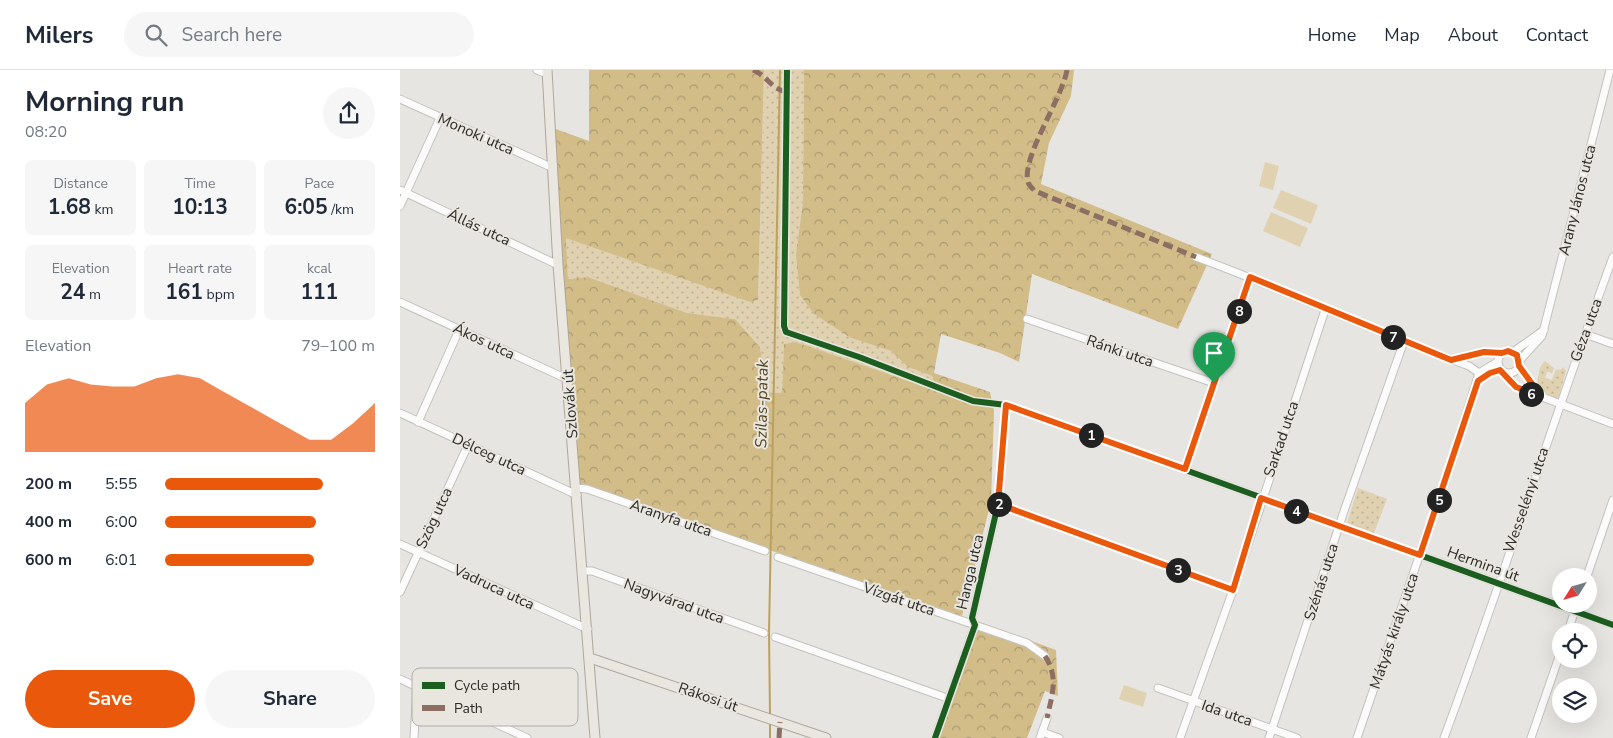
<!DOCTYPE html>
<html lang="en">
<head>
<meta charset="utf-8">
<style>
	body { margin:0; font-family:"Nunito Sans",sans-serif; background:#f6f6f7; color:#1f2937; height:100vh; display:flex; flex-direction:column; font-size:19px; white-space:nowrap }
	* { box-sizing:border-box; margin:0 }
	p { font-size:16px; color:#747a83 }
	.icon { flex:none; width:28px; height:28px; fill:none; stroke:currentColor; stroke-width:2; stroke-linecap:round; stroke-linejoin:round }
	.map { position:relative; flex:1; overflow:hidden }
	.side { display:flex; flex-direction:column; background:#fff; width:400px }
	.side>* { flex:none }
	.needle { width:32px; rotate:233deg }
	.tools { position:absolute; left:1152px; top:498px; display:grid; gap:10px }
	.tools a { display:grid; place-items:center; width:45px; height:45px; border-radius:50%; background:#fff; box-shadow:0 5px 20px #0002; font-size:25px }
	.pin { position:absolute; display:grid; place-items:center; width:42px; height:42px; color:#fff; margin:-51px -21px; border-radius:50% 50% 50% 0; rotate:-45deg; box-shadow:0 0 5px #0007 }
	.pin .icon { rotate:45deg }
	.km { position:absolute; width:25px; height:25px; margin:-12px; border-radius:50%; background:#222; color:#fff; font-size:14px; line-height:25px; text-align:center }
	.round { display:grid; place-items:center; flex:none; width:52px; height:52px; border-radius:26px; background:#f6f6f7 }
	.head { display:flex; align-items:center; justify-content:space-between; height:85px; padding:0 25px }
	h1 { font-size:28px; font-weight:700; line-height:38px }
	.metrics { display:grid; grid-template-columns:repeat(3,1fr); gap:8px; height:85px; padding:5px 25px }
	.metrics div { display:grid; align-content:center; border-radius:8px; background:#f6f6f7; text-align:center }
	.metrics b { font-size:21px; font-weight:700 }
	.metrics small { font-size:14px; font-weight:400 }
	.metrics p { font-size:14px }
	.chart { height:140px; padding:10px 25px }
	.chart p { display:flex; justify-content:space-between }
	.chart svg { width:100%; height:90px; margin-top:5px; fill:#ea580c; opacity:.7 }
	.button { display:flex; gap:10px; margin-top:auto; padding:10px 25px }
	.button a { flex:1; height:58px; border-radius:30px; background:#ea580c; color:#fff; font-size:20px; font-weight:700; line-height:58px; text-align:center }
	.button a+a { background:#f6f6f7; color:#1f2937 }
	ul { padding:0 25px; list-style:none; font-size:16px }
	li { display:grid; grid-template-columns:80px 60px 1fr; align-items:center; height:38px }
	li i { height:12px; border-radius:6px; background:#ea580c }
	header { display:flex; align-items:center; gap:30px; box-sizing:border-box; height:70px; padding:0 25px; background:#fff; border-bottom:1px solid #e0e1e3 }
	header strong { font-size:24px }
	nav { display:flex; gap:28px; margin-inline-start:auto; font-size:18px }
	.search { width:350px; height:45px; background:#f6f6f7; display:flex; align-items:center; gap:12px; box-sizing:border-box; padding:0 18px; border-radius:28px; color:#747a83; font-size:19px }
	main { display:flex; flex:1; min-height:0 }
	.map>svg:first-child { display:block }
	.grass { fill:url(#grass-dots) }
	.forest { fill:url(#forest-crowns) }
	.pitch { fill:#e0d2b1 }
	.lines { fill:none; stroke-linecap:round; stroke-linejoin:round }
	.stream { stroke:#bba25c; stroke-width:2 }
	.minor-casing { stroke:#c3c2bf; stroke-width:9 }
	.major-casing { stroke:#ada79a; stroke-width:11 }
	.minor { stroke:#fbfbfb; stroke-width:7 }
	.major { stroke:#eae7e0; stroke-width:9 }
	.quiet { stroke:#8d6e63; stroke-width:5; stroke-dasharray:10 5; stroke-linecap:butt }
	.cycleway-casing { stroke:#e9e6e0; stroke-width:9 }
	.cycleway { stroke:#1b5e20; stroke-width:6 }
	.route-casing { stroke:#fff; stroke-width:10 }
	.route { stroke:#ea580c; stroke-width:6 }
	.labels { text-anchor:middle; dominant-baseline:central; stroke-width:4; stroke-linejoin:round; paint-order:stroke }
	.street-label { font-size:15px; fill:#2c2b28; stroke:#e9e6e0 }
	.water-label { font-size:16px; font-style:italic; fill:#53441d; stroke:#e9e6e0 }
	.key { fill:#e9e6e0; stroke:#b0aea9; stroke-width:1 }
	.key-label { font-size:14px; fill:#2c2b28 }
</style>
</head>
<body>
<header>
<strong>Milers</strong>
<div class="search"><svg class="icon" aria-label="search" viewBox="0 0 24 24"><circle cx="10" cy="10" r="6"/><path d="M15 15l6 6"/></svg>Search here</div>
<nav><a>Home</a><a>Map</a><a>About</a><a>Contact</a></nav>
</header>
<main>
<section class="side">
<div class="head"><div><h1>Morning run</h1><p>08:20</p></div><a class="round"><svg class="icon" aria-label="share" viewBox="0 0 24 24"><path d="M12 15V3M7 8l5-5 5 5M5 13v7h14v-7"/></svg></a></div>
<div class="metrics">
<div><p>Distance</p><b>1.68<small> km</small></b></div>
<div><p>Time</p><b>10:13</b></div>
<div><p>Pace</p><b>6:05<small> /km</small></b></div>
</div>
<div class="metrics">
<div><p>Elevation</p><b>24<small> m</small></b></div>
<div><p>Heart rate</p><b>161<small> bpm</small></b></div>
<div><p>kcal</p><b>111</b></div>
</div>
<div class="chart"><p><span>Elevation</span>79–100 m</p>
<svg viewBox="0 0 160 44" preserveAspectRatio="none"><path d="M0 44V20L10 11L20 8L30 11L40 12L50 12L60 8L70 6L80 8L90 14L100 20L110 26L120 32L130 38L140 38L150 30L160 20V44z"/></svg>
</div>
<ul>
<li><b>200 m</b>5:55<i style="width:75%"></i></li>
<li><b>400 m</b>6:00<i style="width:72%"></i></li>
<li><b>600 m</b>6:01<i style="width:71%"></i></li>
</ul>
<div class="button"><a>Save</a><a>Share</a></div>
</section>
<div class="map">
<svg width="1213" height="668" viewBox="0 0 1213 668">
	<defs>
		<pattern id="grass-dots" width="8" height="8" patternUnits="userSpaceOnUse" patternTransform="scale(1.25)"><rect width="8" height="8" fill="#e0d2b1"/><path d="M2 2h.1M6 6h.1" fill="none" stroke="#c0b498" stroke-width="1.8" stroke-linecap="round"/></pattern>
		<pattern id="forest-crowns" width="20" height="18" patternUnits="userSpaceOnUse" patternTransform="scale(1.25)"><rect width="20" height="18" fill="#d2bd89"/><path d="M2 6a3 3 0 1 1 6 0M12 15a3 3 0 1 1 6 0" fill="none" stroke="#ab9a70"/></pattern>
	</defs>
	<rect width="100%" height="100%" fill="#e7e5e2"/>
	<g class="grass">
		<polygon points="364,0 404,0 403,131 396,184 451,268 491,281 508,297 532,306 538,322 396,272 384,274 382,323 360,322 362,290 360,277 335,249 287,243 188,207 168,209 166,167 358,230"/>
		<polygon points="1145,291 1154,298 1152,303 1147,302 1145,308 1152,310 1156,299 1161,300 1163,297 1166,301 1159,326 1155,329 1141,323 1137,315 1140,297"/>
		<polygon points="958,418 987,429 974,463 947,453"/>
	</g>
	<g class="forest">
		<polygon points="189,0 364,0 358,230 350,232 166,168 168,209 188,207 287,243 335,249 360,277 362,290 360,322 382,323 384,274 396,272 537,321 532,306 508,297 491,281 451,268 414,244 400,225 396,184 403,131 404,0 674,0 671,26 649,73 641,114 812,184 778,259 632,204 619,292 600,283 541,264 534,303 590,322 594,341 591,432 562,546 180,415 162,195 153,58 189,71"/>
		<polygon points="577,551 656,580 658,626 645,621 627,668 536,668"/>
	</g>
	<g class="pitch">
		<polygon points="865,92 879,96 873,120 859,116"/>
		<polygon points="881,120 918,135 911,154 873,138"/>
		<polygon points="871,142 908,158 900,177 863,161"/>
		<polygon points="724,615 747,623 743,637 719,629"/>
	</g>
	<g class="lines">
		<g class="stream">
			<polyline points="370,645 369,563 380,0"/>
			<polyline points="370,652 370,668"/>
		</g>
		<defs>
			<g id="minor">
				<polyline points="137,0 147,4"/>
				<polyline points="0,29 153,98"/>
				<polyline points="0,120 158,195"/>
				<polyline points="0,136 40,48"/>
				<path d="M796 187C888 221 977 263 1069 296L1079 303"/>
				<polyline points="0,232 169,310"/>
				<polyline points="627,249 814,313"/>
				<polyline points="1185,264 1213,274"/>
				<circle cx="1109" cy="292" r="11"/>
				<polyline points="1113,282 1144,260"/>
				<polyline points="1051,290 1084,282 1102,283"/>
				<polyline points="1120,290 1142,266 1210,0"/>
				<polyline points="1119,296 1141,325"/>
				<polyline points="1105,303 1116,317 1213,354"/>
				<polyline points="1078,311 1090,303 1100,300"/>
				<polyline points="0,343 177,425"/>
				<polyline points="18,352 59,260"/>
				<polyline points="785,399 850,207"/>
				<polyline points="176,418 187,419 365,481"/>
				<polyline points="598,434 833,520"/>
				<polyline points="0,474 188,559"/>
				<polyline points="378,487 627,573 645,586"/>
				<polyline points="183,501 192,501 364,563"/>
				<polyline points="1187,506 1213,430"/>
				<polyline points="0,522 68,375"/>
				<polyline points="1168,561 1177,534"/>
				<polyline points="375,567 547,628"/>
				<polyline points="0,609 127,668"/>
				<polyline points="758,618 897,668"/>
				<polyline points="642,662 659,668"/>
				<polyline points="14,668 17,617"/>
				<polyline points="535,668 575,555 572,548 598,434 606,335 1213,555"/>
				<polyline points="640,668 647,648"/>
				<polyline points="780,668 833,520 925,240"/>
				<polyline points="869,668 944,441 1004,271"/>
				<polyline points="957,668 1052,390 1079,303 1097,292"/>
				<path d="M1044 668C1103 509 1154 347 1213 187"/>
				<polyline points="1131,668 1161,581"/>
			</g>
			<g id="major">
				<polyline points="147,0 158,195 195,668"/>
				<polyline points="190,588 426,668"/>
			</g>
		</defs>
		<use href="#minor" class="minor-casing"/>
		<use href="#major" class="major-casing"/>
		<use href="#minor" class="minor"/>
		<use href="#major" class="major"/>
		<g class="quiet">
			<path d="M353 0C368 6 369 18 387 22"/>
			<path d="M667 0C662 29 621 88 628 112 629 116 632 118 635 121L796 187"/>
			<path d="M645 586C659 607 652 625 647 648"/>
			<polyline points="379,668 380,652"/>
		</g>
		<defs>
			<g id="cycleway">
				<polyline points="387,0 384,256 386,262 459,287 573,331 606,335 1213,555"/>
				<polyline points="535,668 575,555 572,548 598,434 606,335"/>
			</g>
		</defs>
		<use href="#cycleway" class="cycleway-casing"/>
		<use href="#cycleway" class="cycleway"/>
	</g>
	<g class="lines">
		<defs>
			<polygon id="route" points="850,207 1051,290 1084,282 1102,283 1108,281 1117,285 1119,296 1141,326 1116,317 1100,300 1090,303 1078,311 1020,485 861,428 833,520 598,434 606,335 785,399"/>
		</defs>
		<use href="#route" class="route-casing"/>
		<use href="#route" class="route"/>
	</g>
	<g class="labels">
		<g class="street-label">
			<text transform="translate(76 64) rotate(24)">Monoki utca</text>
			<text transform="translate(1177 130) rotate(-76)">Arany János utca</text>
			<text transform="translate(79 157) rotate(25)">Állás utca</text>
			<text transform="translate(1186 260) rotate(-70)">Géza utca</text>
			<text transform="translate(84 271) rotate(25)">Ákos utca</text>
			<text transform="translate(720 281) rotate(19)">Ránki utca</text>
			<text transform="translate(170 334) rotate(-94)">Szlovák út</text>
			<text transform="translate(881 369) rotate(-71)">Sarkad utca</text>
			<text transform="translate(89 384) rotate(25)">Délceg utca</text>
			<text transform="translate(1126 430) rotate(-71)">Wesselényi utca</text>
			<text transform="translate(34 448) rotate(-65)">Szög utca</text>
			<text transform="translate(271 448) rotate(19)">Aranyfa utca</text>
			<text transform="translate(1083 494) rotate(20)">Hermina út</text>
			<text transform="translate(570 502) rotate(-77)">Hanga utca</text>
			<text transform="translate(921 512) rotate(-72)">Szénás utca</text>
			<text transform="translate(94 517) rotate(25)">Vadruca utca</text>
			<text transform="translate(499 529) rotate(19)">Vízgát utca</text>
			<text transform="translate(274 531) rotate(20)">Nagyvárad utca</text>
			<text transform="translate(994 561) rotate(-71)">Mátyás király utca</text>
			<text transform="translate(308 627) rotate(19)">Rákosi út</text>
			<text transform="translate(827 643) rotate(19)">Ida utca</text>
		</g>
		<g class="water-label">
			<text transform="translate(362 334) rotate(-89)">Szilas-patak</text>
		</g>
	</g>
	<rect x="12" y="598" width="166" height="58" rx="8" class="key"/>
	<rect x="22" y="612" width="23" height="7" fill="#1b5e20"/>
	<rect x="22" y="635" width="23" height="6" fill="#8d6e63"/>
	<g class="key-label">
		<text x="54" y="620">Cycle path</text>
		<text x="54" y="643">Path</text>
	</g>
</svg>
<div class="tools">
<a><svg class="needle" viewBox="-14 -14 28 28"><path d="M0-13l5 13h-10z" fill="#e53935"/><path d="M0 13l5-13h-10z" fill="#747a83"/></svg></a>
<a><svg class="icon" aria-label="locate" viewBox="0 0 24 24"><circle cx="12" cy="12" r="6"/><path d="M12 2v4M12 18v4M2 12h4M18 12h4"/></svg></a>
<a><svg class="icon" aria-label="layers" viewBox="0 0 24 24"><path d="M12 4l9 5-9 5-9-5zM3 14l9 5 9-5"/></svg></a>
</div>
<div class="pin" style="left:814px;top:313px;background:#1e9e55"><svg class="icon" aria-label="arrive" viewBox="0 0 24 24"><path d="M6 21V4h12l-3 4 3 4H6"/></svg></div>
<b class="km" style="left:691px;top:365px">1</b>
<b class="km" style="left:599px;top:434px">2</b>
<b class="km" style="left:778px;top:500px">3</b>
<b class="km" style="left:896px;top:441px">4</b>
<b class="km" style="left:1039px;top:430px">5</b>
<b class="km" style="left:1131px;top:324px">6</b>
<b class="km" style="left:993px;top:267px">7</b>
<b class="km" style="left:839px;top:241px">8</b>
</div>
</main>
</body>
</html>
